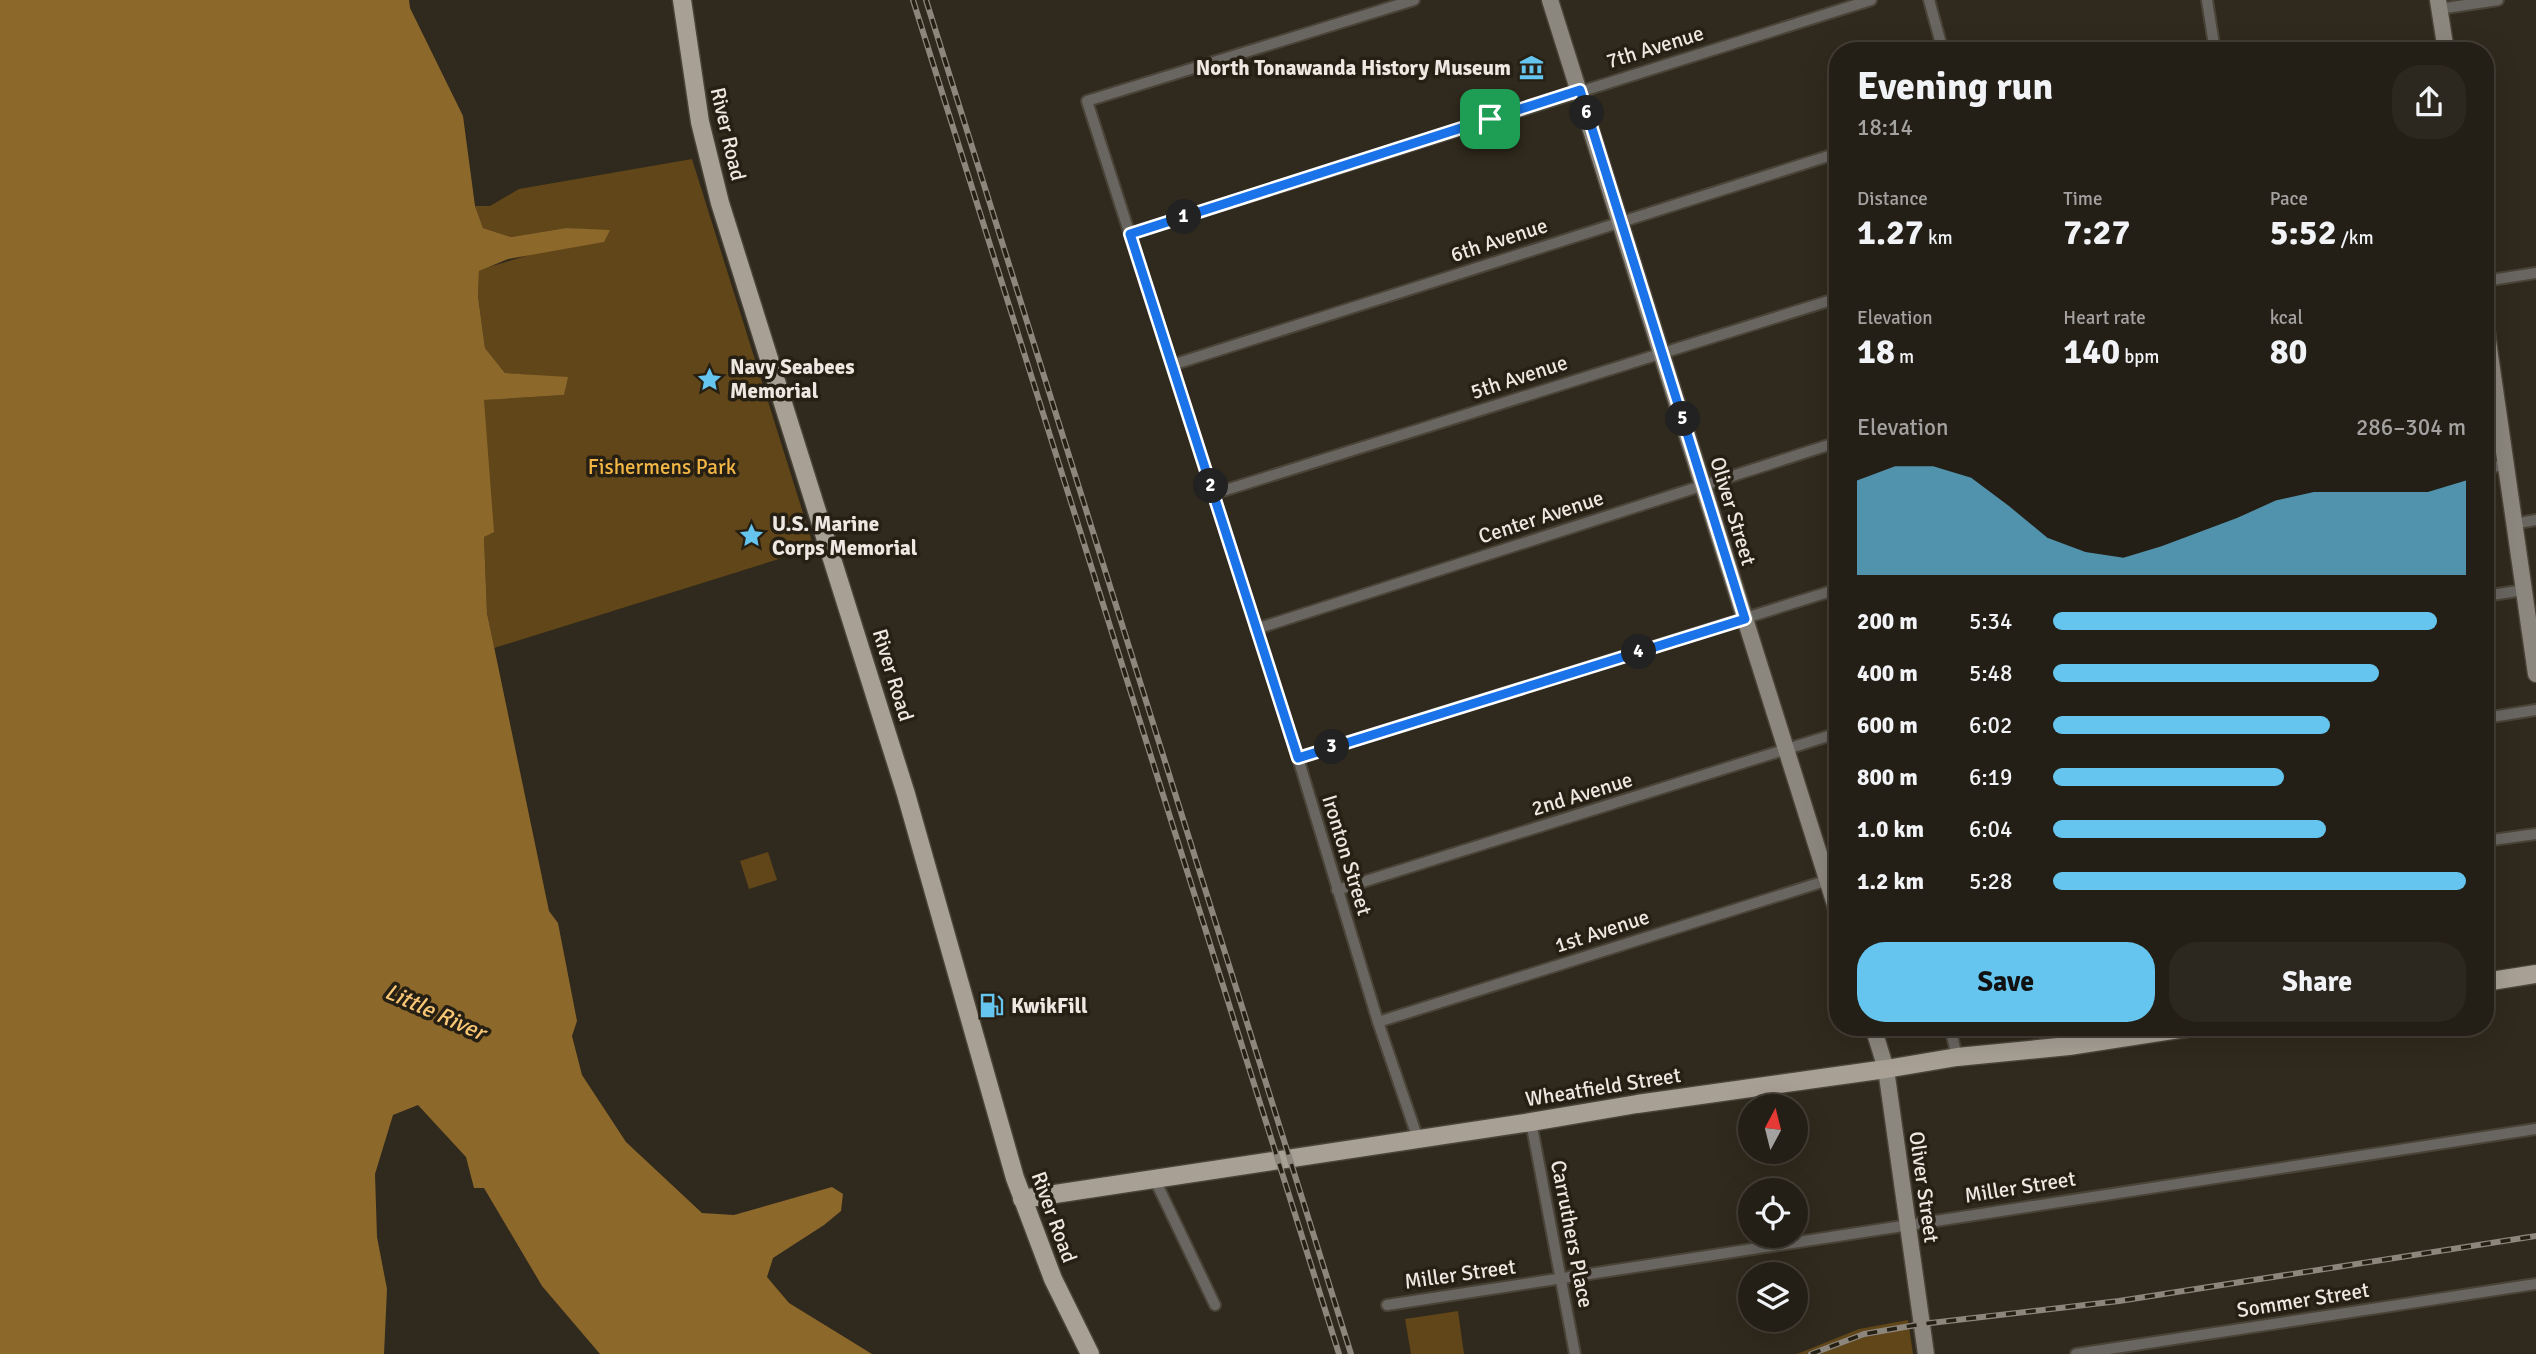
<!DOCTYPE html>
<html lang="en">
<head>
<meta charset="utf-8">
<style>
	body { margin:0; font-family:Signika,sans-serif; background:#2c271f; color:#f1f3f6; height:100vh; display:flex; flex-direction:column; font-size:26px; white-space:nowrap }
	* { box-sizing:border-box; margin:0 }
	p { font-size:23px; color:#a3a2a1 }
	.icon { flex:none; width:38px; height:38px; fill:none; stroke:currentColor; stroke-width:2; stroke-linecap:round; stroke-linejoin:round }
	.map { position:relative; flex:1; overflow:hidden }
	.details { position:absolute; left:1829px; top:42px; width:665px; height:994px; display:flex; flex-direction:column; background:#241f16; border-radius:28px; box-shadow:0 7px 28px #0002,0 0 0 2px #413d35 }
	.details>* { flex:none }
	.needle { width:46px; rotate:7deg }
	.buttons { position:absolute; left:1738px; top:1094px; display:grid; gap:14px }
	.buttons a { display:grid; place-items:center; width:70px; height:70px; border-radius:50%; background:#241f16; box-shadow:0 7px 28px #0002,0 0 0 2px #413d35; font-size:35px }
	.pin { position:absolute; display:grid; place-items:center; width:60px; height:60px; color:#fff; margin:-30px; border-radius:14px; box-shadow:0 4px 10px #0006 }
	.km { position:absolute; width:35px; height:35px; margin:-18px; border-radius:50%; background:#222; color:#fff; font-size:19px; line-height:35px; text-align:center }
	.round { display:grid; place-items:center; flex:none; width:74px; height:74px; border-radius:28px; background:#2c271f }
	.overview { display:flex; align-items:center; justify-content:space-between; height:119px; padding:0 28px }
	h1 { font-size:38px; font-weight:700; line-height:52px }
	.metrics { display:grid; grid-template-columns:repeat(3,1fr); gap:10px; height:119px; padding:7px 28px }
	.metrics div { display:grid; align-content:center }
	.metrics b { font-size:35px; font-weight:700 }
	.metrics small { font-size:19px; font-weight:400 }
	.metrics p { font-size:19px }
	.chart { height:196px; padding:14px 28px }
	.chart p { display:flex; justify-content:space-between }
	.chart svg { width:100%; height:126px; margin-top:7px; fill:#65c5ee; opacity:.7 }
	.action { display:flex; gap:14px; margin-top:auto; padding:14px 28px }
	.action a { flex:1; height:80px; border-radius:28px; background:#65c5ee; color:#111; font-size:28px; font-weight:700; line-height:80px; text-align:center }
	.action a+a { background:#2c271f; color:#f1f3f6 }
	ul { padding:0 28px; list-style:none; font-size:23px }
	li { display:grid; grid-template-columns:112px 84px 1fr; align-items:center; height:52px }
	li i { height:18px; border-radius:9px; background:#65c5ee }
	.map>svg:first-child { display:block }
	.green { fill:#604618 }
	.water { fill:#8c682a }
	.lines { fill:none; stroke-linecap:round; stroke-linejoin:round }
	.street-casing { stroke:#4a4438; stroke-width:14 }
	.secondary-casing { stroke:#4a4438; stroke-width:19 }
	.primary-casing { stroke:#4a4438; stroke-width:21 }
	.street { stroke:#696560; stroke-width:10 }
	.secondary { stroke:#8c877e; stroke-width:16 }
	.primary { stroke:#a8a095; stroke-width:18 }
	.rail-casing { stroke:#8c867d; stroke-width:6 }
	.rail { stroke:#261f14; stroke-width:3.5; stroke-dasharray:10; stroke-linecap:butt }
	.route-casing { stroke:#fff; stroke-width:14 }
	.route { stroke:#1a73e8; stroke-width:9 }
	.labels { text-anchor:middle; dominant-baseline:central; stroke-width:7; stroke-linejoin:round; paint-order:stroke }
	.street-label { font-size:21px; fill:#ede8e1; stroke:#261f14 }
	.poi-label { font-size:21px; font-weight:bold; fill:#ede8e1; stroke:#261f14; text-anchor:start }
	.park-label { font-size:21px; fill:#f4b746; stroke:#261f14 }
	.water-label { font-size:23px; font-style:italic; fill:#f8c775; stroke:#261f14 }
</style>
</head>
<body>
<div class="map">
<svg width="2536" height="1354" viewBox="0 0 2536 1354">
	<rect width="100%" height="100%" fill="#30291d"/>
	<g class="green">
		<polygon points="692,159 814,548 494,648 487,612 484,537 493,531 483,400 564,395 567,378 505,373 485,348 478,295 479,270 609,231 566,228 511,237 483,228 475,206 490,206 519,189"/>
		<polygon points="768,852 777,880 749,889 740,861"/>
		<polygon points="1458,1311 1464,1354 1411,1354 1405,1319"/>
		<polygon points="1908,1320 1913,1354 1797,1354 1859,1329"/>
	</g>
	<polygon class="water" points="0,0 409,0 410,8 463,116 475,206 483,228 511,237 566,228 610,230 604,242 508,259 479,271 478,296 485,348 505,373 568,377 564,395 484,400 494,532 484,537 487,613 549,911 558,923 577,1021 572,1036 582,1075 626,1142 702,1213 734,1215 832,1187 843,1194 841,1211 824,1225 773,1258 767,1277 789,1303 872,1354 600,1354 542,1286 484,1188 474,1188 466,1157 418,1105 393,1115 375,1174 377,1237 387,1289 384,1354 0,1354"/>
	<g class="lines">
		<defs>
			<g id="street">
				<polyline points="1414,0 1087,101 1298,758 1378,1022 1418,1139"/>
				<polyline points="1929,0 1943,51"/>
				<polyline points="2207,0 2215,51"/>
				<polyline points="2439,9 2498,0"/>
				<polyline points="1130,234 1871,0"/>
				<polyline points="2485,281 2536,273"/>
				<polyline points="1172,365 1838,153"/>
				<polyline points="2485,468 2506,465"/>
				<polyline points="1213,494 1838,298"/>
				<polyline points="2513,524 2536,520"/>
				<polyline points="2485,596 2524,590"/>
				<polyline points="1256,629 1838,442"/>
				<polyline points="2485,718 2536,710"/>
				<polyline points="1298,758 1838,589"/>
				<polyline points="2485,841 2536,834"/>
				<polyline points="1337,890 1838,733"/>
				<polyline points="1378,1022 1838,877"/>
				<polyline points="1950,1027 1957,1057"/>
				<polyline points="2063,1027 2069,1046"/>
				<polyline points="1531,1122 1575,1354"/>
				<polyline points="1154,1178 1215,1305"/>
				<polyline points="1387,1305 2536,1129"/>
				<polyline points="2076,1354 2536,1284"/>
			</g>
			<g id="secondary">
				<polyline points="1550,0 1838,914"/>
				<polyline points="2438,0 2446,51"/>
				<polyline points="2485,320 2536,674"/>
				<polyline points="1873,1027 1886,1069 1926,1354"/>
			</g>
			<g id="primary">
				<polyline points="682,0 700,122 720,203 906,794 1015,1178 1053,1279 1090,1354"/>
				<polyline points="2485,982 2536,974"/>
				<polyline points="1022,1199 1531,1122 1637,1104 1886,1069 1957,1057 2069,1046 2192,1027"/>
			</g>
		</defs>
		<use href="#street" class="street-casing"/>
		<use href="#secondary" class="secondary-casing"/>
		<use href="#primary" class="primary-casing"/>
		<use href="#street" class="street"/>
		<use href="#secondary" class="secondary"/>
		<use href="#primary" class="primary"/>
		<defs>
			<g id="rail">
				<polyline points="913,0 1339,1354"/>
				<polyline points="926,0 1351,1354"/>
				<polyline points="1811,1354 1864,1334 1922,1324 2119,1301 2536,1236"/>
			</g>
		</defs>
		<use href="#rail" class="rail-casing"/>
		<use href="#rail" class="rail"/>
	</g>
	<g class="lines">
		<defs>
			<polygon id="route" points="1580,90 1745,619 1298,758 1130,234"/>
		</defs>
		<use href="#route" class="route-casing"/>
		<use href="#route" class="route"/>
	</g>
	<defs>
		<symbol id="museum-bare" viewBox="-9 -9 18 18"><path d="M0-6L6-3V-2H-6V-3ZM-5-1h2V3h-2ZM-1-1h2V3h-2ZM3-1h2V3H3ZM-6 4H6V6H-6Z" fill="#65c5ee" stroke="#261f14" stroke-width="2.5" paint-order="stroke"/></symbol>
		<symbol id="sight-bare" viewBox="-9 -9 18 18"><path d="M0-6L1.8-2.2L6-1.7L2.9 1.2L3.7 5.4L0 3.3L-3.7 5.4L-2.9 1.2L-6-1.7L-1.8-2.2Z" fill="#65c5ee" stroke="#261f14" stroke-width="2.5" paint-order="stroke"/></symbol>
		<symbol id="fuel-bare" viewBox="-9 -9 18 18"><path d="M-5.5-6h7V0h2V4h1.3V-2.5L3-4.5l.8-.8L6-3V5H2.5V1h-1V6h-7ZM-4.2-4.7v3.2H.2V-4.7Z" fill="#65c5ee" stroke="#261f14" stroke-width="2.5" paint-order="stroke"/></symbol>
	</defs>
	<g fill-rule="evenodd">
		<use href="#museum-bare" x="1514" y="50" width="35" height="35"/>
		<use href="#sight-bare" x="692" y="362" width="35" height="35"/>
		<use href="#sight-bare" x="734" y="518" width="35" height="35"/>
		<use href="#fuel-bare" x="974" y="988" width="35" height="35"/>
	</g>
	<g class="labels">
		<g class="street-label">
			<text transform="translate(1655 47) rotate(-17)">7th Avenue</text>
			<text transform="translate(728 134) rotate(77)">River Road</text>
			<text transform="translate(1499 240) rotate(-18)">6th Avenue</text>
			<text transform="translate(1519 377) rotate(-18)">5th Avenue</text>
			<text transform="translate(1733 511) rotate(73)">Oliver Street</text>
			<text transform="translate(1541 517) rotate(-18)">Center Avenue</text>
			<text transform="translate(893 675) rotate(73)">River Road</text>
			<text transform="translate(1582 794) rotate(-17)">2nd Avenue</text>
			<text transform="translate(1347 855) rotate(73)">Ironton Street</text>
			<text transform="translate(1602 931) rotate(-18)">1st Avenue</text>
			<text transform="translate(1603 1087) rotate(-9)">Wheatfield Street</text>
			<text transform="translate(1924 1187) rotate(82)">Oliver Street</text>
			<text transform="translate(2020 1187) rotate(-9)">Miller Street</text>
			<text transform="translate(1054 1217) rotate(70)">River Road</text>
			<text transform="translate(1572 1234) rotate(79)">Carruthers Place</text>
			<text transform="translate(1460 1274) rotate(-8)">Miller Street</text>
			<text transform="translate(2303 1300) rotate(-9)">Sommer Street</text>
		</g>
		<g class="poi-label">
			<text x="1511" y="68" text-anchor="end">North Tonawanda History Museum</text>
			<text x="730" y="367">Navy Seabees<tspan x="730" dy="24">Memorial</tspan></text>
			<text x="772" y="524">U.S. Marine<tspan x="772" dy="24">Corps Memorial</tspan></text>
			<text x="1011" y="1006">KwikFill</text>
		</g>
		<g class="park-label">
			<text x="662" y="467">Fishermens Park</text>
		</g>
		<g class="water-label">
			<text transform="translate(435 1012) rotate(24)">Little River</text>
		</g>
	</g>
</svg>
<div class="buttons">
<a><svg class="needle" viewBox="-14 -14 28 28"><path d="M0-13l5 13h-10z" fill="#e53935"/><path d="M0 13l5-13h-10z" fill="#a3a2a1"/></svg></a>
<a><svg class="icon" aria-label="locate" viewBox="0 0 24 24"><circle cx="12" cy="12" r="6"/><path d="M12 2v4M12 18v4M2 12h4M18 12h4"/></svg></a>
<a><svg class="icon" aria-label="layers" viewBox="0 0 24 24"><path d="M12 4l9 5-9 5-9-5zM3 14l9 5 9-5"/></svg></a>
</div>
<div class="pin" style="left:1490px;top:119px;background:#1e9e55"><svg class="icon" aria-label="arrive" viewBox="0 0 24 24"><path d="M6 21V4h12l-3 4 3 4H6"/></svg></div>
<b class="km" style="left:1184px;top:217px">1</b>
<b class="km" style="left:1211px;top:486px">2</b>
<b class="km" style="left:1332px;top:747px">3</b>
<b class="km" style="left:1639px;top:652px">4</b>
<b class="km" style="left:1683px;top:419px">5</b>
<b class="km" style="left:1587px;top:113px">6</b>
<section class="details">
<div class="overview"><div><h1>Evening run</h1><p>18:14</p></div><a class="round"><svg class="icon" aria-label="share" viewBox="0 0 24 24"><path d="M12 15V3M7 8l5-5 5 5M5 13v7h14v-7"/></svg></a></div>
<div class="metrics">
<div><p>Distance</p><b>1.27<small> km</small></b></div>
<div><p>Time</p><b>7:27</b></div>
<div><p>Pace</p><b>5:52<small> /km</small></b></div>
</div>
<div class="metrics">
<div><p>Elevation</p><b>18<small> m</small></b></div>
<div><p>Heart rate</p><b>140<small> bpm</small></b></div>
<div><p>kcal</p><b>80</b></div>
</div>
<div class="chart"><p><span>Elevation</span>286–304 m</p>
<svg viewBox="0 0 160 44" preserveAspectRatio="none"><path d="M0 44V11L10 6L20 6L30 10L40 20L50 31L60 36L70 38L80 34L90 29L100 24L110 18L120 15L130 15L140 15L150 15L160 11V44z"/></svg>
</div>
<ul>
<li><b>200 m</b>5:34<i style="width:93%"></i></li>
<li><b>400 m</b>5:48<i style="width:79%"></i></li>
<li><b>600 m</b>6:02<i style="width:67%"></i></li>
<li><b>800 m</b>6:19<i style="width:56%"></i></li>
<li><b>1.0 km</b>6:04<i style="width:66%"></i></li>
<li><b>1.2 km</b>5:28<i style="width:100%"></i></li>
</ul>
<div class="action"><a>Save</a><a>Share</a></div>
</section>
</div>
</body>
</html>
